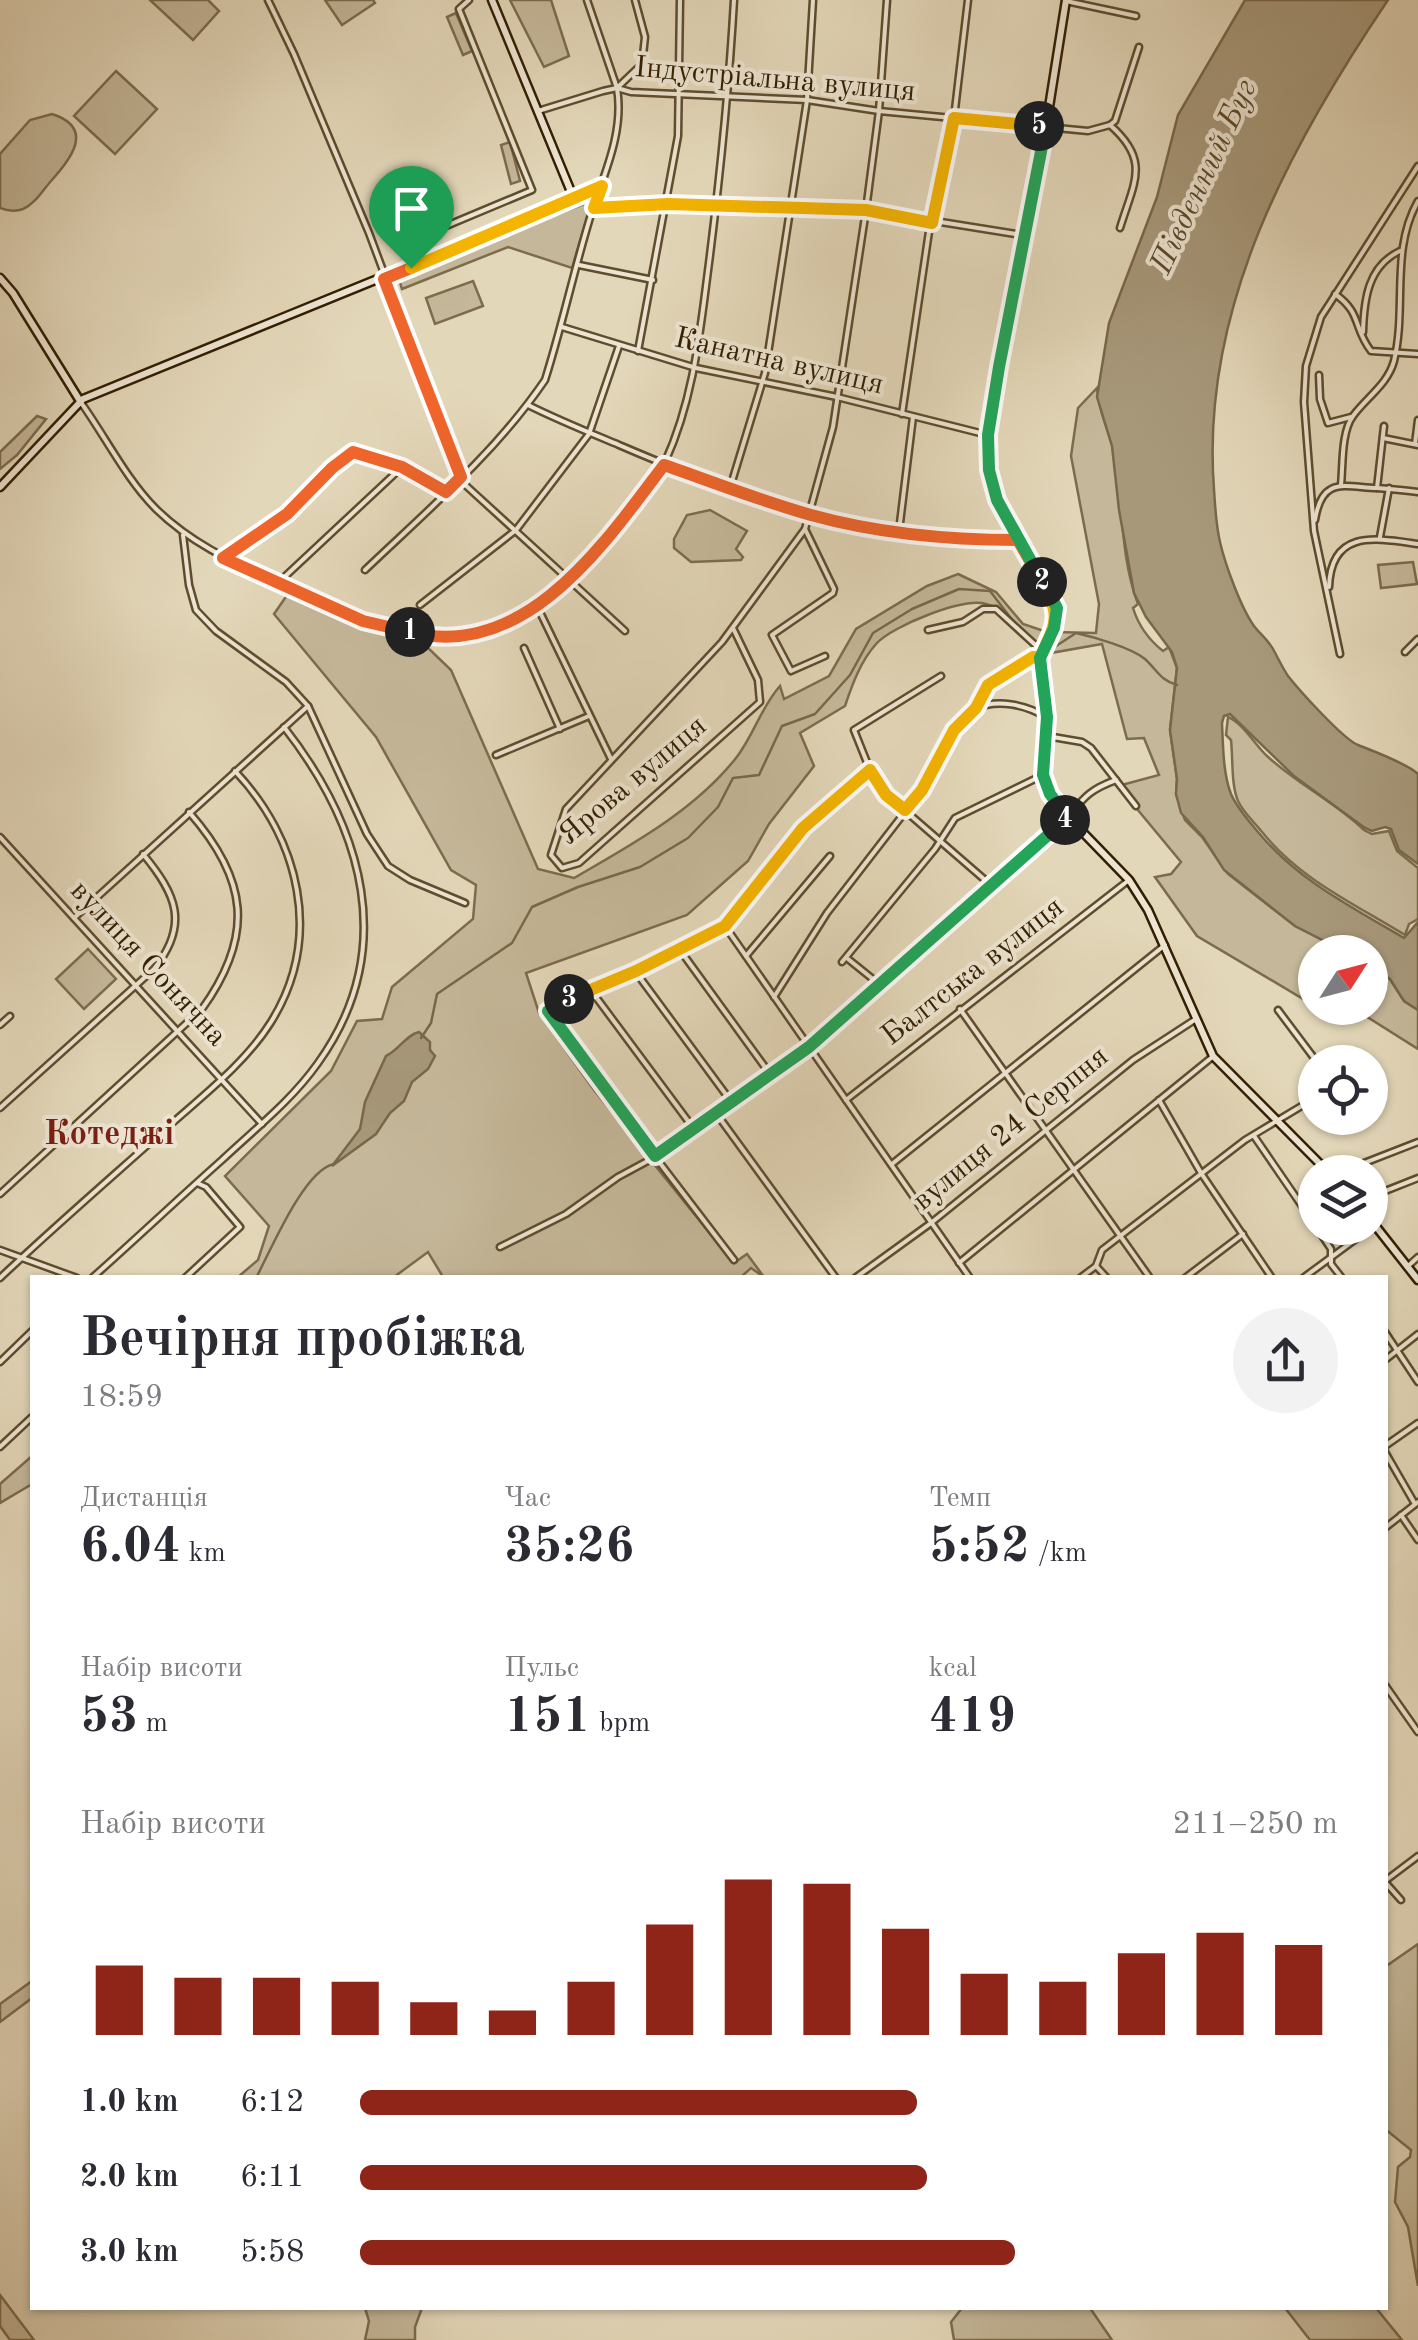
<!DOCTYPE html>
<html lang="uk">
<head>
<meta charset="utf-8">
<style>
	body { margin:0; font-family:"Old Standard TT",serif; background:#f2f2f3; color:#2b2b33; height:100vh; display:flex; flex-direction:column; font-size:38px; white-space:nowrap }
	* { box-sizing:border-box; margin:0 }
	p { font-size:32px; color:#7c7c81 }
	.icon { flex:none; width:55px; height:55px; fill:none; stroke:currentColor; stroke-width:2; stroke-linecap:round; stroke-linejoin:round }
	.map { position:relative; flex:1; overflow:hidden }
	.details { position:absolute; left:30px; top:1275px; width:1358px; height:1035px; display:flex; flex-direction:column; background:#fff; border-radius:0px; box-shadow:0 2px 8px #0004 }
	.details>* { flex:none }
	.needle { width:65px; rotate:54deg }
	.controls { position:absolute; left:1298px; top:935px; display:grid; gap:20px }
	.controls a { display:grid; place-items:center; width:90px; height:90px; border-radius:50%; background:#fff; box-shadow:0 2px 8px #0004; font-size:50px }
	.pin { position:absolute; display:grid; place-items:center; width:85px; height:85px; color:#fff; margin:-102px -42px; border-radius:50% 50% 50% 0; rotate:-45deg; box-shadow:0 0 10px #0007 }
	.pin .icon { rotate:45deg }
	.km { position:absolute; width:50px; height:50px; margin:-25px; border-radius:50%; background:#222; color:#fff; font-size:28px; line-height:50px; text-align:center }
	.round { display:grid; place-items:center; flex:none; width:105px; height:105px; border-radius:52px; background:#f2f2f3 }
	.headline { display:flex; align-items:center; justify-content:space-between; height:170px; padding:0 50px }
	h1 { font-size:55px; font-weight:800; line-height:75px }
	.stats { display:grid; grid-template-columns:repeat(3,1fr); gap:15px; height:170px; padding:10px 50px }
	.stats div { display:grid; align-content:center }
	.stats b { font-size:50px; font-weight:800 }
	.stats small { font-size:28px; font-weight:400 }
	.stats p { font-size:28px }
	.chart { height:280px; padding:20px 50px }
	.chart p { display:flex; justify-content:space-between }
	.chart svg { width:100%; height:180px; margin-top:10px; stroke:#8f2418; stroke-width:6 }
	ul { padding:0 50px; list-style:none; font-size:32px }
	li { display:grid; grid-template-columns:160px 120px 1fr; align-items:center; height:75px }
	li i { height:25px; border-radius:12px; background:#8f2418 }
	.map>svg:first-child { display:block }
	.green { fill:#c5b89a; stroke:#7c6c4d; stroke-width:2.5 }
	.water { fill:#a7987a; stroke:#786849; stroke-width:2.5 }
	.lines { fill:none; stroke-linecap:round; stroke-linejoin:round }
	.stream { stroke:#786849; stroke-width:2.5 }
	.street-casing { stroke:#5e4d2e; stroke-width:9 }
	.secondary-casing { stroke:#321f00; stroke-width:11 }
	.street { stroke:#ede5d2; stroke-width:4 }
	.secondary { stroke:#ede5d2; stroke-width:6 }
	.split-1-casing { stroke:#fff; stroke-width:20 }
	.split-2-casing { stroke:#fff; stroke-width:20 }
	.split-3-casing { stroke:#fff; stroke-width:20 }
	.split-4-casing { stroke:#fff; stroke-width:20 }
	.split-5-casing { stroke:#fff; stroke-width:20 }
	.split-6-casing { stroke:#fff; stroke-width:20 }
	.split-1 { stroke:#f0652b; stroke-width:12 }
	.split-2 { stroke:#f0652b; stroke-width:12 }
	.split-3 { stroke:#f5b400; stroke-width:12 }
	.split-4 { stroke:#22a559; stroke-width:12 }
	.split-5 { stroke:#22a559; stroke-width:12 }
	.split-6 { stroke:#f5b400; stroke-width:12 }
	.labels { text-anchor:middle; dominant-baseline:central; stroke-width:8; stroke-linejoin:round; paint-order:stroke }
	.street-label { font-size:30px; fill:#321f00; stroke:#ede5d2 }
	.water-label { font-size:32px; font-style:italic; fill:#5b492b; stroke:#ede5d2 }
	.quarter-label { font-size:35px; font-weight:bold; fill:#7a1f14; stroke:#ede5d2 }
</style>
</head>
<body>
<div class="map">
<svg width="1418" height="2340" viewBox="0 0 1418 2340">
	<rect width="100%" height="100%" fill="#e3d7b9"/>
	<filter id="stains"><feTurbulence type="fractalNoise" baseFrequency=".002" numOctaves="4"/><feColorMatrix values="0 0 0 0 .2 0 0 0 0 .09 0 0 0 0 .02 0 0 0 .5 -.17"/></filter>
	<radialGradient id="worn" r=".72"><stop offset=".6" stop-color="#630" stop-opacity="0"/><stop offset="1" stop-color="#630" stop-opacity=".3"/></radialGradient>
	<g class="green">
		<polygon points="150,0 208,0 219,11 193,40"/>
		<polygon points="325,0 373,0 375,3 342,25"/>
		<polygon points="510,0 551,0 569,56 544,67"/>
		<polygon points="456,13 472,51 463,55 447,17"/>
		<polygon points="116,71 157,109 115,154 74,116"/>
		<path d="M52 114C96 128 70 160 51 181 43 190 35 204 23 209 15 212 8 211 0 208V154L30 120Z"/>
		<polygon points="510,142 520,181 511,184 501,145"/>
		<polygon points="592,201 572,268 508,247 402,289 398,276"/>
		<polygon points="473,281 483,306 435,324 426,298"/>
		<path d="M1097 388C1098 410 1108 428 1113 449 1124 500 1119 554 1138 604L1133 608C1138 624 1149 640 1163 651L1169 647 1177 668 1170 730 1177 779 1176 794 1185 820 1202 837 1228 874 1295 926 1346 952H1315V1006L1197 936 1155 877 1171 874 1181 862 1118 786 1159 775 1144 738 1127 739 1102 644 1045 654 1055 632 1096 633 1099 604 1071 456 1078 408Z"/>
		<polygon points="37,416 46,419 17,455 0,469 0,452"/>
		<polygon points="710,510 747,531 736,549 743,557 741,560 691,562 674,548 674,539 687,515"/>
		<polygon points="1413,562 1417,584 1381,588 1378,565"/>
		<path d="M958 574 996 592 1023 624 1047 632 1040 650C1025 636 1007 609 986 604 963 597 893 626 877 643 861 660 852 685 845 706L800 733 814 766 769 824 748 861 687 915 526 973 539 1013 594 1090 734 1263 747 1254 764 1277 751 1268 740 1278 443 1277 428 1252 394 1277H238L258 1260 269 1226 225 1176 331 1071 357 1021 382 1019 392 987 473 919 476 885 451 870 376 737 274 614 290 591 320 608 423 643 451 670 538 869 574 878C631 845 694 811 736 758 754 735 761 707 780 686L784 699 829 676 856 629 927 586Z"/>
		<path d="M1228 717C1243 723 1255 745 1267 756 1297 784 1335 802 1364 830L1372 834 1389 831 1397 851 1418 868V919L1409 924 1405 935C1353 903 1301 880 1262 832 1254 822 1243 812 1238 801 1231 785 1233 758 1231 740L1226 735Z"/>
		<polygon points="88,949 116,979 84,1009 56,979"/>
		<polygon points="1370,966 1390,979 1404,1001 1418,1010 1418,1049 1353,1008 1330,1015 1317,1008 1370,1008"/>
		<polygon points="32,1456 32,1484 0,1503 0,1484"/>
		<polygon points="1418,1944 1418,2286 1408,2227 1395,2202 1398,2167 1410,2157 1411,2150 1385,2129 1385,1967"/>
		<polygon points="32,1981 32,1998 0,2022 0,2004"/>
		<polygon points="0,2295 34,2340 10,2340 0,2326"/>
		<polygon points="365,2308 422,2308 415,2327 415,2340 365,2340 369,2321"/>
		<polygon points="962,2308 1090,2308 1112,2340 954,2340 951,2322"/>
		<polygon points="1285,2308 1376,2308 1402,2340 1310,2340"/>
	</g>
	<g class="water">
		<path d="M1245 0H1388C1290 145 1200 309 1214 489 1215 507 1216 525 1220 542 1225 564 1241 608 1254 626 1260 634 1268 640 1273 649 1278 658 1282 667 1288 676 1299 690 1343 739 1358 745 1373 751 1408 764 1418 774V864L1399 850 1391 829 1385 827 1372 831 1365 828 1294 776 1230 714 1224 716 1222 723C1223 745 1223 774 1231 794 1237 808 1248 820 1258 832 1299 881 1350 906 1404 938L1418 922V1010L1404 1001 1390 979 1370 966V952H1346L1295 926 1224 870 1203 837 1181 813 1176 794 1177 779 1170 730 1177 668 1172 652 1146 617 1134 593 1119 510 1112 446 1097 397 1109 323 1157 197 1178 115Z"/>
		<path d="M419 1032 430 1042V1050L435 1056 428 1069 412 1082 404 1101 390 1113 376 1134 332 1166 360 1129 365 1102 386 1056C399 1050 406 1035 419 1032Z"/>
	</g>
	<g class="lines">
		<g class="stream">
			<path d="M1050 650 1076 633C1094 637 1132 648 1145 659 1157 670 1160 680 1177 685"/>
			<polyline points="421,1038 431,1023 437,994 512,943 532,907 578,887 640,867 688,838 718,807 733,778 759,775 782,726 815,714 850,675 873,633 912,609 959,589 990,591 1013,621 1038,645"/>
			<path d="M256 1278C271 1250 304 1170 334 1164"/>
		</g>
		<defs>
			<g id="street">
				<polyline points="268,0 294,54 369,233 462,482 625,631"/>
				<polyline points="587,0 617,88"/>
				<polyline points="1066,1 1136,16"/>
				<path d="M538 111 603 91 617 88 631 92 807 100 879 111 1088 131 1110 125C1151 161 1134 182 1120 228"/>
				<polyline points="1110,125 1115,121 1139,47"/>
				<polyline points="575,199 602,187"/>
				<polyline points="594,208 667,204 866,210 1022,235"/>
				<polyline points="410,265 403,244 532,190 459,9 469,0"/>
				<polyline points="579,265 653,280"/>
				<path d="M1335 294C1362 313 1353 328 1371 351L1418 354"/>
				<polyline points="562,327 696,368 837,397 988,435"/>
				<path d="M1363 332C1364 299 1368 266 1400 251"/>
				<polyline points="638,351 678,136 680,0"/>
				<polyline points="1319,375 1320,399 1328,423 1351,417"/>
				<path d="M82 404C106 438 127 480 156 509 192 544 233 562 278 583 414 645 491 673 600 545 621 520 652 492 665 462 694 399 700 331 709 263 720 176 729 88 734 0"/>
				<path d="M528 405C558 420 588 432 619 445 748 501 876 539 1018 540"/>
				<polyline points="902,414 931,218 954,118 968,0"/>
				<polyline points="1383,438 1418,445"/>
				<polyline points="1415,444 1418,420"/>
				<path d="M1341 485C1343 466 1341 432 1353 416 1366 398 1388 384 1394 361 1407 308 1390 250 1418 201"/>
				<polyline points="730,488 765,373 807,100 813,0"/>
				<polyline points="1377,488 1384,426"/>
				<path d="M1315 520C1322 476 1344 487 1377 488 1391 489 1404 490 1418 492"/>
				<polyline points="805,529 834,589 833,593 772,635 791,671 825,656"/>
				<polyline points="899,531 913,417"/>
				<polyline points="183,535 189,585 196,610 216,631 286,682 308,706 367,834 388,866 410,880 465,903"/>
				<polyline points="1380,537 1389,488"/>
				<polyline points="224,558 287,514 332,468 353,452 402,467 447,492"/>
				<path d="M365 570C428 510 496 452 545 380 563 323 575 265 593 208 606 170 624 130 617 88L642 64 645 37 635 0"/>
				<polyline points="278,583 402,467"/>
				<path d="M1329 587C1331 529 1375 538 1418 544"/>
				<polyline points="420,605 516,530 589,434 619,346"/>
				<polyline points="537,606 611,759"/>
				<polyline points="733,628 758,680 760,702 579,863 562,868 551,855 566,809 722,642 805,529 833,427 866,210 879,111 887,0"/>
				<polyline points="928,630 963,622 983,609 996,609 1043,652"/>
				<polyline points="524,648 560,729"/>
				<polyline points="1405,652 1418,639"/>
				<polyline points="1340,654 1314,531 1304,402 1306,366 1321,317 1418,166"/>
				<polyline points="941,676 854,730 870,770 887,795 992,886"/>
				<path d="M975 709C997 698 1026 705 1046 717"/>
				<polyline points="1047,736 1082,742 1091,748 1136,806"/>
				<polyline points="496,755 589,716"/>
				<polyline points="0,837 262,1124"/>
				<polyline points="74,918 308,706"/>
				<polyline points="725,926 970,1278"/>
				<polyline points="680,950 770,1074"/>
				<polyline points="746,956 830,856"/>
				<polyline points="848,959 879,984"/>
				<polyline points="842,962 935,849 955,818 1043,775"/>
				<polyline points="635,971 730,1100"/>
				<polyline points="590,989 694,1129"/>
				<polyline points="774,997 827,913 922,790 954,730 975,709 988,685 1033,657 1040,658"/>
				<polyline points="960,1009 1150,1278"/>
				<polyline points="1278,1010 1317,1062"/>
				<polyline points="0,1025 10,1016"/>
				<polyline points="1348,1062 1356,1052"/>
				<polyline points="846,1100 1129,880"/>
				<polyline points="1159,1100 1201,1173 1272,1278"/>
				<path d="M0 1108 154 969C190 924 176 894 143 854"/>
				<polyline points="716,1113 836,1278"/>
				<polyline points="1254,1136 1315,1225"/>
				<polyline points="892,1164 1165,945"/>
				<polyline points="1349,1172 1359,1165 1418,1142"/>
				<path d="M0 1194 202 1009C255 935 248 879 189 812"/>
				<polyline points="1370,1197 1418,1178"/>
				<polyline points="1317,1228 1331,1249 1331,1264 1342,1278"/>
				<path d="M500 1247 566 1214 618 1177 655 1157 809 1047 1060 826C1082 802 1083 792 1116 780"/>
				<polyline points="0,1250 77,1278"/>
				<polyline points="734,1260 592,1074 548,1011 725,926 803,829 870,770"/>
				<polyline points="959,1263 1211,1058"/>
				<polyline points="1096,1266 1107,1278"/>
				<polyline points="1407,1267 1418,1257"/>
				<path d="M0 1278C55 1226 113 1176 170 1125 205 1094 246 1062 271 1022 324 937 299 839 235 771"/>
				<path d="M92 1278C136 1239 178 1199 222 1160 255 1129 292 1100 318 1063 399 950 363 828 284 727"/>
				<polyline points="185,1278 240,1227 206,1187 197,1183"/>
				<polyline points="855,1278 931,1223 1133,1060 1196,1019"/>
				<polyline points="1080,1278 1096,1266 1102,1250 1245,1140 1315,1098"/>
				<polyline points="1185,1278 1243,1234"/>
				<polyline points="1303,1278 1375,1225"/>
				<polyline points="1385,1332 1418,1382"/>
				<polyline points="1385,1360 1418,1334"/>
				<polyline points="0,1362 32,1331"/>
				<polyline points="1385,1446 1418,1423"/>
				<polyline points="0,1447 32,1417"/>
				<polyline points="1385,1452 1415,1504"/>
				<polyline points="1401,1515 1418,1540"/>
				<polyline points="1385,1528 1418,1502"/>
				<polyline points="1385,1685 1418,1732"/>
				<polyline points="1385,1881 1418,1856"/>
				<polyline points="1385,1882 1401,1900"/>
			</g>
			<g id="secondary">
				<polyline points="1066,0 1046,126 1023,235 988,435 989,470 997,500 1057,608 1054,628 1040,658 1047,717 1043,775 1050,794 1068,817 1129,880 1148,910 1213,1056 1328,1172"/>
				<polyline points="0,278 13,293 80,401"/>
				<polyline points="0,487 83,399 574,199 492,0"/>
				<polyline points="1370,1219 1418,1280"/>
			</g>
		</defs>
		<use href="#street" class="street-casing"/>
		<use href="#secondary" class="secondary-casing"/>
		<use href="#street" class="street"/>
		<use href="#secondary" class="secondary"/>
	</g>
	<g class="lines">
		<defs>
			<polyline id="split-1" points="410,632 363,621 223,558 287,514 332,468 353,452 402,467 446,492 461,477 384,279 411,268"/>
			<path id="split-2" d="M410 632C525 662 605 543 664 465 713 482 761 501 811 515 876 533 950 540 1018 540L1042 582"/>
			<path id="split-3" d="M569 999 636 971 725 926 803 828 870 770 886 795 905 810 922 790 954 730 976 708 988 685 1033 657 1040 658C1056 623 1062 616 1042 582"/>
			<polyline id="split-4" points="569,999 548,1011 655,1156 809,1047 1065,820"/>
			<polyline id="split-5" points="1039,126 1046,126 999,367 988,435 989,470 997,500 1057,608 1054,628 1040,658 1047,717 1043,775 1050,794 1068,818 1065,820"/>
			<polyline id="split-6" points="411,268 602,186 594,208 668,204 866,210 932,223 954,118 1039,126"/>
		</defs>
		<use href="#split-1" class="split-1-casing"/>
		<use href="#split-2" class="split-2-casing"/>
		<use href="#split-3" class="split-3-casing"/>
		<use href="#split-4" class="split-4-casing"/>
		<use href="#split-5" class="split-5-casing"/>
		<use href="#split-6" class="split-6-casing"/>
		<use href="#split-1" class="split-1"/>
		<use href="#split-2" class="split-2"/>
		<use href="#split-3" class="split-3"/>
		<use href="#split-4" class="split-4"/>
		<use href="#split-5" class="split-5"/>
		<use href="#split-6" class="split-6"/>
	</g>
	<g class="labels">
		<g class="street-label">
			<text transform="translate(775 80) rotate(5)">Індустріальна вулиця</text>
			<text transform="translate(779 362) rotate(13)">Канатна вулиця</text>
			<text transform="translate(633 781) rotate(-40)">Ярова вулиця</text>
			<text transform="translate(148 964) rotate(47)">вулиця Сонячна</text>
			<text transform="translate(973 972) rotate(-38)">Балтська вулиця</text>
			<text transform="translate(1011 1129) rotate(-39)">вулиця 24 Серпня</text>
		</g>
		<g class="water-label">
			<text transform="translate(1205 177) rotate(-65)">Південний Буг</text>
		</g>
		<g class="quarter-label">
			<text x="109" y="1134">Котеджі</text>
		</g>
	</g>
	<rect width="100%" height="100%" filter="url(#stains)"/>
	<rect width="100%" height="100%" fill="url(#worn)"/>
</svg>
<div class="controls">
<a><svg class="needle" viewBox="-14 -14 28 28"><path d="M0-13l5 13h-10z" fill="#e53935"/><path d="M0 13l5-13h-10z" fill="#7c7c81"/></svg></a>
<a><svg class="icon" aria-label="locate" viewBox="0 0 24 24"><circle cx="12" cy="12" r="6"/><path d="M12 2v4M12 18v4M2 12h4M18 12h4"/></svg></a>
<a><svg class="icon" aria-label="layers" viewBox="0 0 24 24"><path d="M12 4l9 5-9 5-9-5zM3 14l9 5 9-5"/></svg></a>
</div>
<div class="pin" style="left:411px;top:268px;background:#1e9e55"><svg class="icon" aria-label="arrive" viewBox="0 0 24 24"><path d="M6 21V4h12l-3 4 3 4H6"/></svg></div>
<b class="km" style="left:410px;top:632px">1</b>
<b class="km" style="left:1042px;top:582px">2</b>
<b class="km" style="left:569px;top:999px">3</b>
<b class="km" style="left:1065px;top:820px">4</b>
<b class="km" style="left:1039px;top:126px">5</b>
<section class="details">
<div class="headline"><div><h1>Вечірня пробіжка</h1><p>18:59</p></div><a class="round"><svg class="icon" aria-label="share" viewBox="0 0 24 24"><path d="M12 15V3M7 8l5-5 5 5M5 13v7h14v-7"/></svg></a></div>
<div class="stats">
<div><p>Дистанція</p><b>6.04<small> km</small></b></div>
<div><p>Час</p><b>35:26</b></div>
<div><p>Темп</p><b>5:52<small> /km</small></b></div>
</div>
<div class="stats">
<div><p>Набір висоти</p><b>53<small> m</small></b></div>
<div><p>Пульс</p><b>151<small> bpm</small></b></div>
<div><p>kcal</p><b>419</b></div>
</div>
<div class="chart"><p><span>Набір висоти</span>211–250 m</p>
<svg viewBox="0 0 160 44" preserveAspectRatio="none"><path d="M5 44V27M15 44V30M25 44V30M35 44V31M45 44V36M55 44V38M65 44V31M75 44V17M85 44V6M95 44V7M105 44V18M115 44V29M125 44V31M135 44V24M145 44V19M155 44V22"/></svg>
</div>
<ul>
<li><b>1.0 km</b>6:12<i style="width:57%"></i></li>
<li><b>2.0 km</b>6:11<i style="width:58%"></i></li>
<li><b>3.0 km</b>5:58<i style="width:67%"></i></li>
</ul>
</section>
</div>
</body>
</html>
